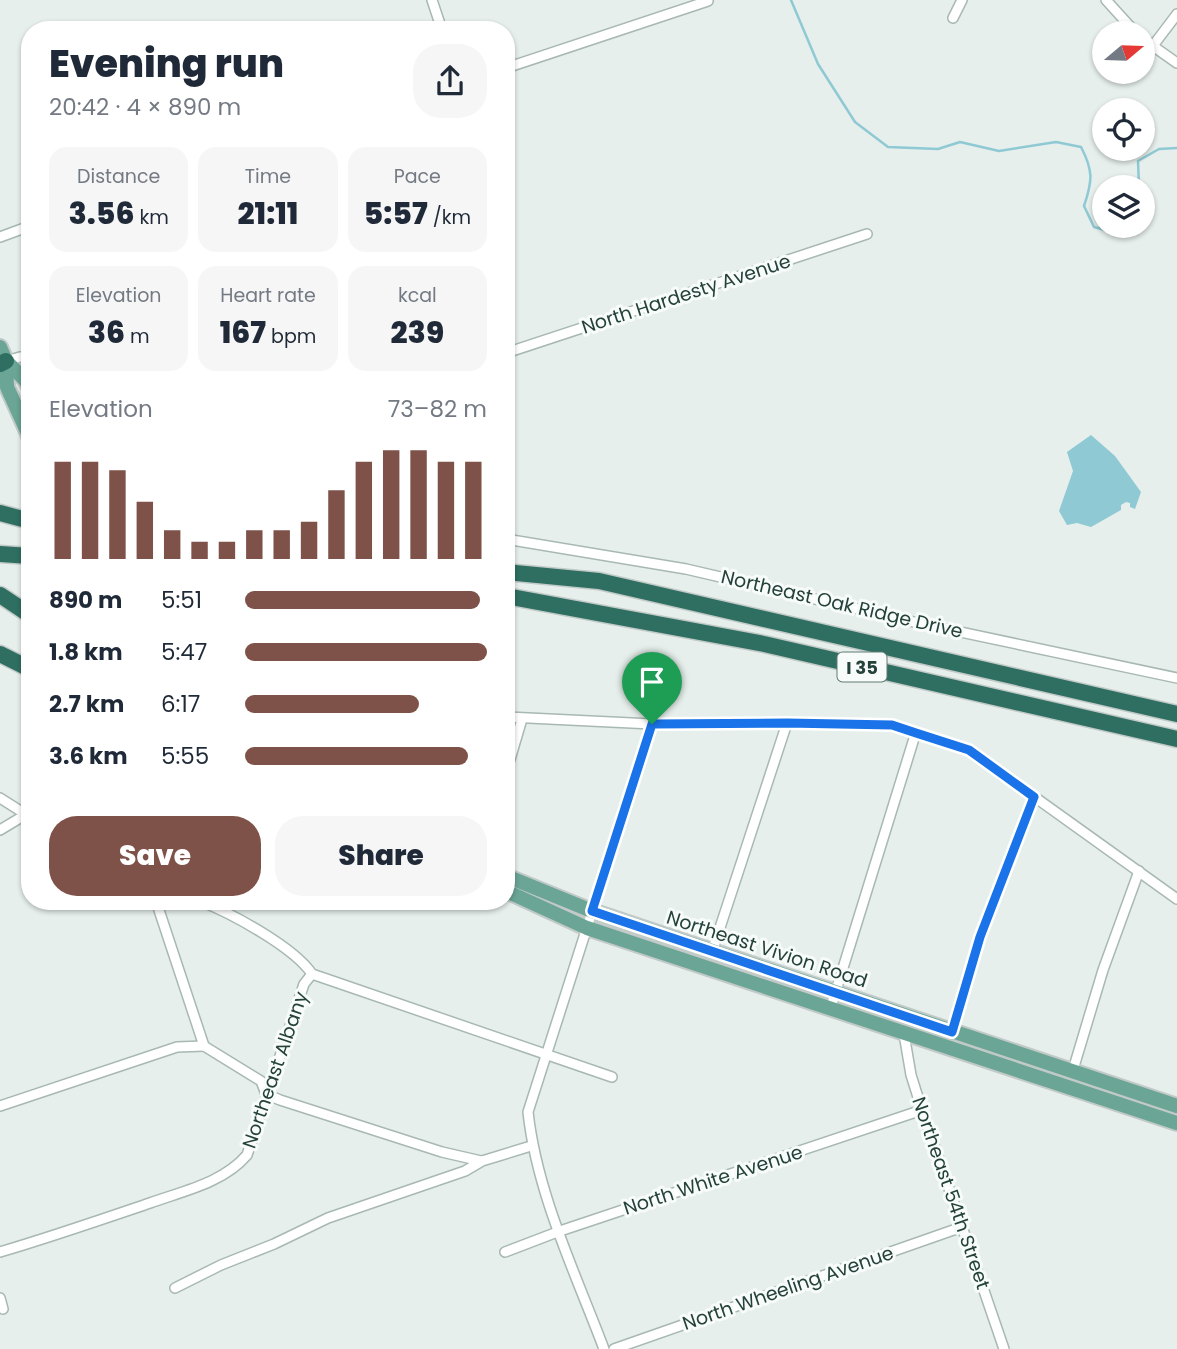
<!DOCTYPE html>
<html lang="en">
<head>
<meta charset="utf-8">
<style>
	body { margin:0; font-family:Poppins,sans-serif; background:#f6f6f7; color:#1f2937; height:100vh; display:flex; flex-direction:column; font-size:26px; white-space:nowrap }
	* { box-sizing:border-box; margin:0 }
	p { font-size:23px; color:#747a83 }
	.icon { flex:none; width:38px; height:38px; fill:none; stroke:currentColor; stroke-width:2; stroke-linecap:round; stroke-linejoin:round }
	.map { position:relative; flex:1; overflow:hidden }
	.drawer { position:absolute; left:21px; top:21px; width:494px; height:889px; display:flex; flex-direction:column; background:#fff; border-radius:28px; box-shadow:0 2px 5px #0004 }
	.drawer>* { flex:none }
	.needle { width:46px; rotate:71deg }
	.tools { position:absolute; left:1092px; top:21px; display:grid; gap:14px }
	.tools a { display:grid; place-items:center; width:63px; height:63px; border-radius:50%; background:#fff; box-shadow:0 2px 5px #0004; font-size:35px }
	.pin { position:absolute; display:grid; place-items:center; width:60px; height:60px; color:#fff; margin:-72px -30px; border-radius:50% 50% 50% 0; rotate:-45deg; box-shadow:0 0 7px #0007 }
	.pin .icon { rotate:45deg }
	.round { display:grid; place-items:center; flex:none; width:74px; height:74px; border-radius:28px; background:#f6f6f7 }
	.headline { display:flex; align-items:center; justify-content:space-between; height:119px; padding:0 28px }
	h1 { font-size:38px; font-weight:800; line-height:52px }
	.figures { display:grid; grid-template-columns:repeat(3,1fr); gap:10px; height:119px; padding:7px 28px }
	.figures div { display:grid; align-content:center; border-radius:18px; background:#f6f6f7; text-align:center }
	.figures b { font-size:30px; font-weight:800 }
	.figures small { font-size:19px; font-weight:400 }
	.figures p { font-size:19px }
	.chart { height:196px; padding:14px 28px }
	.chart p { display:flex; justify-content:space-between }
	.chart svg { width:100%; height:126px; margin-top:7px; stroke:#7f5249; stroke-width:6 }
	.action { display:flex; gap:14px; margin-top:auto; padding:14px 28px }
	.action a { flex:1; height:80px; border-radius:28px; background:#7f5249; color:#fff; font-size:28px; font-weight:800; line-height:80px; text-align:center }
	.action a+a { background:#f6f6f7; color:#1f2937 }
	ul { padding:0 28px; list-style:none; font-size:23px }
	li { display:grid; grid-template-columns:112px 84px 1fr; align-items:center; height:52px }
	li i { height:18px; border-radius:9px; background:#7f5249 }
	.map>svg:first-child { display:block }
	.water { fill:#8ec9d4 }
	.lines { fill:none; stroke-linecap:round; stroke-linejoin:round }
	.stream { stroke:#8ec9d4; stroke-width:2.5 }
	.minor-casing { stroke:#a8b8b2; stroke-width:12 }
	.primary-casing { stroke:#c2cac8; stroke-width:18 }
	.motorway-casing { stroke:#c2cac8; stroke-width:19 }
	.minor { stroke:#fff; stroke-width:9 }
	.primary { stroke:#6aa596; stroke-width:14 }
	.motorway { stroke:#2f6f62; stroke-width:16 }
	.route-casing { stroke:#fff; stroke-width:14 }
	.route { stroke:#1a73e8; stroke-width:9 }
	.labels { text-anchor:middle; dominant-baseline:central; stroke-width:6; stroke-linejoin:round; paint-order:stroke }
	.shield { fill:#f7fbf9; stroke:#637a73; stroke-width:2 }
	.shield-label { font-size:18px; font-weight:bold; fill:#24423a }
	.street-label { font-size:19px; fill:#24423a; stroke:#f7fbf9 }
</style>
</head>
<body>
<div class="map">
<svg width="1177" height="1349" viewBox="0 0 1177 1349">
	<rect width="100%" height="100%" fill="#e6efeb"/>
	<polygon class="water" points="1091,435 1115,456 1141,492 1135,509 1130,507 1130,503 1126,502 1121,505 1121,510 1091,527 1077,523 1067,525 1059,511 1073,471 1067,452"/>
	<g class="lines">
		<g class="stream">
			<path d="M791 0 818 64 855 122 888 147 938 149 960 142 999 151 1056 142 1081 147C1093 170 1093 180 1084 206L1094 227 1112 232 1125 226"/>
			<polyline points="1139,187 1138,161 1159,149 1177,148"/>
		</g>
		<defs>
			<g id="minor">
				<polyline points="432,0 442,30"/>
				<polyline points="1106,0 1136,33"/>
				<polyline points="953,18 962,0"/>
				<polyline points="1143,39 1177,63"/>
				<polyline points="1152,47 1177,14"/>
				<polyline points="506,68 708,1"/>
				<polyline points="0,237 30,226"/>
				<polyline points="506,353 867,234"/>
				<polyline points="6,361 20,357 30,357"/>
				<polyline points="506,539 686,569 918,623 1177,678"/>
				<polyline points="506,717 652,724 787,723 892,725 969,750 1177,899"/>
				<polyline points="506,773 522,719"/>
				<polyline points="0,798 30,817"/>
				<polyline points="0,830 25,815"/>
				<polyline points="156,901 204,1046"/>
				<path d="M200 901C231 913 294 947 312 974L612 1077"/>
				<polyline points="712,952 787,723"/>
				<polyline points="830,1010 916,732"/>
				<polyline points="952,1032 980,937 1034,797"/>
				<polyline points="904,1034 911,1075 922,1110 1004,1349"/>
				<polyline points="204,1046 261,1081 266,1094 280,1100 442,1152 481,1161"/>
				<polyline points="1073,1070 1103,970 1139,871"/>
				<polyline points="0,1106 177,1047 204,1046"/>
				<path d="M0 1252C51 1237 100 1220 150 1203 183 1191 223 1183 247 1155L304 984 312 974"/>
				<polyline points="505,1252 560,1231 922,1110"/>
				<polyline points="175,1288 221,1265 274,1244 328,1218 465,1171 482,1161 531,1146"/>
				<polyline points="0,1298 3,1309"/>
				<path d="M604 1349C575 1272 537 1194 528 1112L652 724"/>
				<polyline points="614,1349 962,1227"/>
			</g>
			<g id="primary">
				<polyline points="0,347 6,361 7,387 30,438"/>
				<polyline points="6,361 25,380 30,388"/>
				<polyline points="506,876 592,911 1177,1106"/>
				<polyline points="506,891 587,928 1177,1123"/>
			</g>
			<g id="motorway">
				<polyline points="0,364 6,361"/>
				<polyline points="0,513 30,521"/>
				<polyline points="0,554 30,556"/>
				<polyline points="506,572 599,581 1177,714"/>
				<polyline points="0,595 30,615"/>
				<polyline points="506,596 764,644 1177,739"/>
				<polyline points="0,654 30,669"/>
			</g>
		</defs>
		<use href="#minor" class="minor-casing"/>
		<use href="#primary" class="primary-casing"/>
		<use href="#motorway" class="motorway-casing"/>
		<use href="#minor" class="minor"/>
		<use href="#primary" class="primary"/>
		<use href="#motorway" class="motorway"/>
	</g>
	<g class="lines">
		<defs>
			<polygon id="route" points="787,723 892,725 916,733 969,750 1034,797 980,937 952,1032 592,911 652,724"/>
		</defs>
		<use href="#route" class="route-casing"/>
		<use href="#route" class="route"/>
	</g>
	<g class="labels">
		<rect class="shield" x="837.5" y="652.5" width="49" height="29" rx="5"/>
		<g class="shield-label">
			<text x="862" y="667">I 35</text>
		</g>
		<g class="street-label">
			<text transform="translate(686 294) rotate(-18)">North Hardesty Avenue</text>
			<text transform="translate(842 604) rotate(13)">Northeast Oak Ridge Drive</text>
			<text transform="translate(767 949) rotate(18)">Northeast Vivion Road</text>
			<text transform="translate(275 1070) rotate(-71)">Northeast Albany</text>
			<text transform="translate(713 1180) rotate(-18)">North White Avenue</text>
			<text transform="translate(951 1193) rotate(71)">Northeast 54th Street</text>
			<text transform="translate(788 1288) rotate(-19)">North Wheeling Avenue</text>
		</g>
	</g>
</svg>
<div class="tools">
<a><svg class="needle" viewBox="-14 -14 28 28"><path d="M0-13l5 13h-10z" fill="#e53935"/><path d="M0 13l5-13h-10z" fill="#747a83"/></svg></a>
<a><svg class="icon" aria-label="locate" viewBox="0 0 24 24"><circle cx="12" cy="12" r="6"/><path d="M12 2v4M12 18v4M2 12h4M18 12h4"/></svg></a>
<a><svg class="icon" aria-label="layers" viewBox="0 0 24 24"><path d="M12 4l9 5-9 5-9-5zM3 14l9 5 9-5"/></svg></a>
</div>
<div class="pin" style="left:652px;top:724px;background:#1e9e55"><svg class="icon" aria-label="arrive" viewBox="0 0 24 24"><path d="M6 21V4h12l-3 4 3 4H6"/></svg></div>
<section class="drawer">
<div class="headline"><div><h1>Evening run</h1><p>20:42 · 4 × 890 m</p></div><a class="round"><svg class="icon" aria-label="share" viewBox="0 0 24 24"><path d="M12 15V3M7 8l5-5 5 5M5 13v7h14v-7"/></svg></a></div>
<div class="figures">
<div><p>Distance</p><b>3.56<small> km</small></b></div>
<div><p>Time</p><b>21:11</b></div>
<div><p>Pace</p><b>5:57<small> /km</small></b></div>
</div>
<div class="figures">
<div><p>Elevation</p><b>36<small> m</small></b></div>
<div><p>Heart rate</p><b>167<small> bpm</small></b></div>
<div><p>kcal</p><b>239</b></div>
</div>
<div class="chart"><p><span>Elevation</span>73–82 m</p>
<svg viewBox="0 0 160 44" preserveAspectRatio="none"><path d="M5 44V10M15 44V10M25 44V13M35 44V24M45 44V34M55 44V38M65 44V38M75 44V34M85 44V34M95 44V31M105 44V20M115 44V10M125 44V6M135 44V6M145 44V10M155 44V10"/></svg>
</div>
<ul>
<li><b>890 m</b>5:51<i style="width:97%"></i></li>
<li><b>1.8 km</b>5:47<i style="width:100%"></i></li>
<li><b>2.7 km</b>6:17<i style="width:72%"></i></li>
<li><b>3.6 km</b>5:55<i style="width:92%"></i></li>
</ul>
<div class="action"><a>Save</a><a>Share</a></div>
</section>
</div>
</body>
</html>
